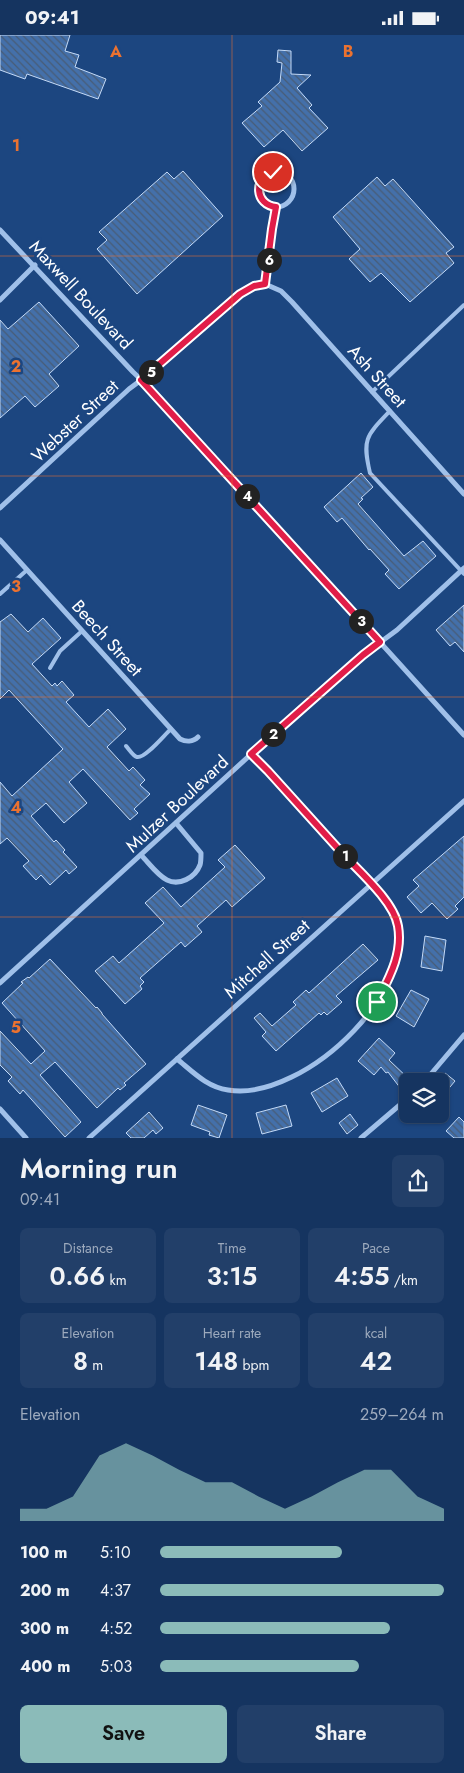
<!DOCTYPE html>
<html lang="en">
<head>
<meta charset="utf-8">
<style>
	body { margin:0; font-family:Jost,sans-serif; background:#223f69; color:#f1f3f6; height:100vh; display:flex; flex-direction:column; font-size:19px; white-space:nowrap }
	* { box-sizing:border-box; margin:0 }
	p { font-size:16px; color:#9daabd }
	.icon { flex:none; width:28px; height:28px; fill:none; stroke:currentColor; stroke-width:2; stroke-linecap:round; stroke-linejoin:round }
	.map { position:relative; height:1103px; overflow:hidden }
	.sheet { display:flex; flex-direction:column; background:#153460; flex:1 }
	.sheet>* { flex:none }
	.tools { position:absolute; left:399px; top:1038px; display:grid; gap:10px }
	.tools a { display:grid; place-items:center; width:50px; height:50px; border-radius:8px; background:#153460; box-shadow:0 1px 4px #0004,0 0 0 1px #344f75; font-size:25px }
	.pin { position:absolute; display:grid; place-items:center; width:42px; height:42px; color:#fff; margin:-21px; border:2px solid #fff; border-radius:50%; box-shadow:0 1px 5px #0007 }
	.km { position:absolute; width:25px; height:25px; margin:-12px; border-radius:50%; background:#222; color:#fff; font-size:14px; line-height:25px; text-align:center }
	.round { display:grid; place-items:center; flex:none; width:52px; height:52px; border-radius:8px; background:#223f69 }
	.head { display:flex; align-items:center; justify-content:space-between; height:85px; padding:0 20px }
	h1 { font-size:28px; font-weight:600; line-height:38px }
	.metrics { display:grid; grid-template-columns:repeat(3,1fr); gap:8px; height:85px; padding:5px 20px }
	.metrics div { display:grid; align-content:center; border-radius:8px; background:#223f69; text-align:center }
	.metrics b { font-size:25px; font-weight:600 }
	.metrics small { font-size:14px; font-weight:400 }
	.metrics p { font-size:14px }
	.chart { height:140px; padding:10px 20px }
	.chart p { display:flex; justify-content:space-between }
	.chart svg { width:100%; height:90px; margin-top:5px; fill:#8bbbb9; opacity:.7 }
	.primary-button { display:flex; gap:10px; margin-top:auto; padding:10px 20px }
	.primary-button a { flex:1; height:58px; border-radius:8px; background:#8bbbb9; color:#111; font-size:20px; font-weight:600; line-height:58px; text-align:center }
	.primary-button a+a { background:#223f69; color:#f1f3f6 }
	ul { padding:0 20px; list-style:none; font-size:16px }
	li { display:grid; grid-template-columns:80px 60px 1fr; align-items:center; height:38px }
	li i { height:12px; border-radius:6px; background:#8bbbb9 }
	.status { display:flex; justify-content:space-between; align-items:center; height:35px; padding:0 25px; background:#153460; direction:ltr }
	.status svg { height:14px; fill:currentColor }
	.map>svg:first-child { display:block }
	.building { fill:url(#building-back-hatch); stroke:#c4daf7 }
	.lines { fill:none; stroke-linecap:round; stroke-linejoin:round }
	.service { stroke:#a0c0e9; stroke-width:4 }
	.minor { stroke:#a0c0e9; stroke-width:5 }
	.route-casing { stroke:#fff; stroke-width:10 }
	.route { stroke:#e11d48; stroke-width:6 }
	.grid { fill:none; stroke:#eb7230; stroke-width:1; stroke-opacity:0.55 }
	.labels { text-anchor:middle; dominant-baseline:central; stroke-width:5; stroke-linejoin:round; paint-order:stroke }
	.street-label { font-size:18px; fill:#fff; stroke:#1c4680 }
	.grid-label { font-size:16px; text-anchor:middle; font-weight:bold; fill:#eb7230; stroke:#1c4680; stroke-width:5; stroke-linejoin:round; paint-order:stroke }
</style>
</head>
<body>
<div class="status"><b>09:41</b><svg viewBox="0 0 49 12"><path d="M0 12V9h3v3zM5 12V6h3v6zM10 12V3h3v9zM15 12V0h3v12zM26 1h20v11H26zM47 4h2v5h-2z"/></svg></div>
<div class="map">
<svg width="464" height="1103" viewBox="0 0 464 1103">
	<defs>
		<pattern id="building-back-hatch" width="6" height="6" patternUnits="userSpaceOnUse" patternTransform="scale(1.25)"><rect width="6" height="6" fill="#4470aa"/><path d="M-1 5l2 2M0 0l6 6M5-1l2 2" fill="none" stroke="#485c76"/></pattern>
	</defs>
	<rect width="100%" height="100%" fill="#1c4680"/>
	<g class="building">
		<polygon points="0,0 70,0 65,16 79,20 75,32 106,44 98,64 27,39 25,44 0,35"/>
		<polygon points="278,15 291,16 291,39 311,40 297,53 312,70 309,73 328,93 302,116 283,95 264,112 242,88 262,71 258,67 280,47 282,28 277,27"/>
		<polygon points="183,136 223,181 137,259 97,214 107,205 99,197 167,137 174,144"/>
		<polygon points="377,142 385,151 393,144 454,212 446,218 454,228 410,267 381,238 370,247 349,224 360,214 333,182"/>
		<polygon points="39,267 79,311 49,339 59,351 35,372 25,361 0,383 0,285 8,294"/>
		<polygon points="361,438 373,452 361,463 363,464 358,469 404,521 423,506 436,521 399,554 385,539 389,535 370,514 369,515 342,483 337,487 324,472"/>
		<polygon points="464,570 464,617 455,607 450,611 436,595"/>
		<polygon points="11,579 28,597 43,583 61,603 32,629 52,651 55,648 57,651 62,646 74,660 66,667 89,692 108,674 126,694 107,712 129,736 133,732 145,745 140,750 150,759 134,774 138,778 130,785 83,734 69,747 87,768 64,788 46,768 31,781 54,807 56,805 65,815 63,817 77,832 69,839 66,835 50,850 41,840 36,845 23,831 29,826 7,803 0,809 0,747 12,761 63,714 9,655 0,664 0,587"/>
		<polygon points="464,801 464,862 455,871 458,874 447,884 432,868 421,878 407,862 419,851 413,845"/>
		<polygon points="235,810 265,843 232,872 226,865 197,891 202,897 185,912 181,907 140,943 144,947 140,951 142,954 125,969 95,936 113,921 119,928 164,888 145,868 163,852 181,872 225,832 218,825"/>
		<polygon points="425,901 446,905 442,936 421,932"/>
		<polygon points="363,909 378,925 336,961 342,967 327,980 324,977 321,980 319,978 276,1016 262,1001 266,997 254,983 260,978 272,991 296,970 293,967 306,955 309,958"/>
		<polygon points="50,924 96,973 97,972 102,978 102,979 146,1029 124,1048 126,1050 120,1055 118,1053 97,1073 55,1027 40,1040 81,1087 65,1102 23,1055 20,1059 8,1046 12,1042 0,1030 0,996 31,1029 45,1016 2,968 23,948 21,947 28,942 29,943"/>
		<polygon points="411,955 429,964 414,992 396,981"/>
		<polygon points="379,1003 395,1018 389,1025 410,1045 401,1054 388,1037 386,1038 381,1032 374,1040 358,1026"/>
		<polygon points="445,1038 455,1046 440,1064 440,1045"/>
		<polygon points="337,1043 348,1061 322,1077 311,1058"/>
		<polygon points="198,1070 227,1080 219,1103 209,1100 210,1097 191,1090"/>
		<polygon points="286,1070 292,1091 262,1099 256,1078"/>
		<polygon points="149,1077 163,1093 156,1099 153,1095 144,1103 131,1103 126,1098"/>
		<polygon points="350,1079 358,1090 347,1099 339,1088"/>
		<polygon points="459,1082 464,1087 464,1103 454,1103 446,1096"/>
	</g>
	<g class="lines">
		<g class="service">
			<polyline points="372,357 464,270"/>
			<path d="M390 376C366 401 362 404 370 438L464 539"/>
			<polyline points="0,559 27,535"/>
			<polyline points="50,633 60,616 82,596"/>
			<path d="M126 711C129 714 133 721 137 722 145 724 165 699 171 694"/>
		</g>
		<g class="minor">
			<circle cx="276" cy="154" r="18"/>
			<polyline points="0,195 133,337 150,353 464,700"/>
			<polyline points="265,249 281,256 292,267 464,459"/>
			<polyline points="265,249 271,194 276,172"/>
			<polyline points="0,265 35,230"/>
			<polyline points="0,473 129,354 152,337 241,259 253,251 265,249"/>
			<path d="M0 505 180 704C186 707 193 707 198 702"/>
			<path d="M141 820C149 828 157 840 167 845 179 851 195 843 200 830 201 827 201 822 201 818L176 788"/>
			<polyline points="0,948 293,681 298,679 363,620 397,595 464,533"/>
			<path d="M177 1024C193 1037 207 1052 228 1055 304 1068 435 945 389 869L269 736 251 719"/>
			<polyline points="425,1046 464,1000"/>
			<polyline points="0,1074 26,1103"/>
			<polyline points="89,1103 464,766"/>
			<polyline points="361,1103 408,1063"/>
		</g>
	</g>
	<g class="lines">
		<defs>
			<path id="route" d="M273 137C253 143 255 170 276 172L272 194 265 249 254 251 240 259 141 345 380 607 363 620 251 719 268 736C293 764 318 791 343 819 360 837 394 867 398 891 403 919 389 943 377 967"/>
		</defs>
		<use href="#route" class="route-casing"/>
		<use href="#route" class="route"/>
	</g>
	<path class="grid" d="M232 0V1103M0 221H464M0 441H464M0 662H464M0 882H464"/>
	<g class="labels">
		<g class="street-label">
			<text transform="translate(81 260) rotate(47)">Maxwell Boulevard</text>
			<text transform="translate(377 341) rotate(48)">Ash Street</text>
			<text transform="translate(75 386) rotate(-43)">Webster Street</text>
			<text transform="translate(107 603) rotate(48)">Beech Street</text>
			<text transform="translate(177 769) rotate(-43)">Mulzer Boulevard</text>
			<text transform="translate(267 924) rotate(-42)">Mitchell Street</text>
		</g>
	</g>
	<g class="grid-label">
		<text x="116" y="22">A</text>
		<text x="348" y="22">B</text>
		<text x="16" y="116">1</text>
		<text x="16" y="337">2</text>
		<text x="16" y="557">3</text>
		<text x="16" y="778">4</text>
		<text x="16" y="998">5</text>
	</g>
</svg>
<div class="tools">
<a><svg class="icon" aria-label="layers" viewBox="0 0 24 24"><path d="M12 4l9 5-9 5-9-5zM3 14l9 5 9-5"/></svg></a>
</div>
<div class="pin" style="left:377px;top:967px;background:#1e9e55"><svg class="icon" aria-label="arrive" viewBox="0 0 24 24"><path d="M6 21V4h12l-3 4 3 4H6"/></svg></div>
<div class="pin" style="left:273px;top:137px;background:#d93025"><svg class="icon" aria-label="check" viewBox="0 0 24 24"><path d="M5 12l5 5 9-10"/></svg></div>
<b class="km" style="left:345px;top:821px">1</b>
<b class="km" style="left:273px;top:699px">2</b>
<b class="km" style="left:361px;top:586px">3</b>
<b class="km" style="left:247px;top:461px">4</b>
<b class="km" style="left:151px;top:337px">5</b>
<b class="km" style="left:269px;top:225px">6</b>
</div>
<section class="sheet">
<div class="head"><div><h1>Morning run</h1><p>09:41</p></div><a class="round"><svg class="icon" aria-label="share" viewBox="0 0 24 24"><path d="M12 15V3M7 8l5-5 5 5M5 13v7h14v-7"/></svg></a></div>
<div class="metrics">
<div><p>Distance</p><b>0.66<small> km</small></b></div>
<div><p>Time</p><b>3:15</b></div>
<div><p>Pace</p><b>4:55<small> /km</small></b></div>
</div>
<div class="metrics">
<div><p>Elevation</p><b>8<small> m</small></b></div>
<div><p>Heart rate</p><b>148<small> bpm</small></b></div>
<div><p>kcal</p><b>42</b></div>
</div>
<div class="chart"><p><span>Elevation</span>259–264 m</p>
<svg viewBox="0 0 160 44" preserveAspectRatio="none"><path d="M0 44V38L10 38L20 32L30 12L40 6L50 12L60 19L70 25L80 25L90 32L100 38L110 32L120 25L130 19L140 19L150 32L160 38V44z"/></svg>
</div>
<ul>
<li><b>100 m</b>5:10<i style="width:64%"></i></li>
<li><b>200 m</b>4:37<i style="width:100%"></i></li>
<li><b>300 m</b>4:52<i style="width:81%"></i></li>
<li><b>400 m</b>5:03<i style="width:70%"></i></li>
</ul>
<div class="primary-button"><a>Save</a><a>Share</a></div>
</section>
</body>
</html>
